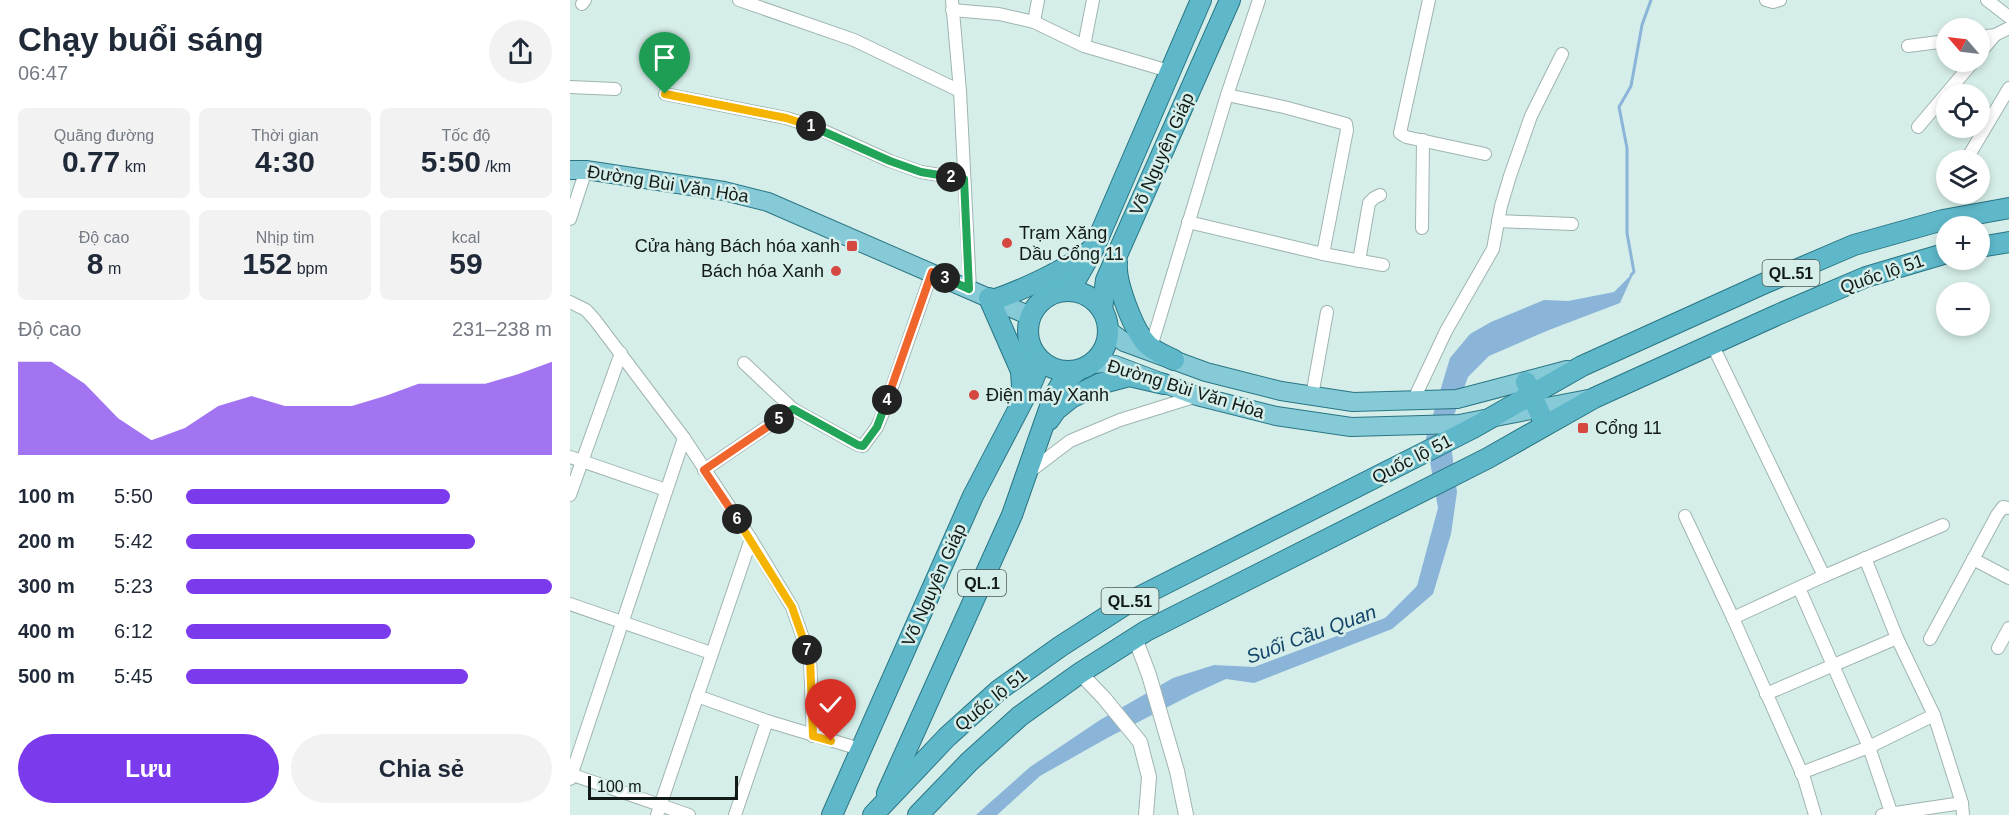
<!DOCTYPE html>
<html lang="vi">
<head>
<meta charset="utf-8">
<style>
	body { margin:0; font-family:Arial,sans-serif; background:#f2f2f3; color:#1f2937; height:100vh; display:flex; flex-direction:column; font-size:22px; white-space:nowrap }
	* { box-sizing:border-box; margin:0 }
	p { font-size:20px; color:#747a83 }
	.icon { flex:none; width:33px; height:33px; fill:none; stroke:currentColor; stroke-width:2; stroke-linecap:round; stroke-linejoin:round }
	.map { position:relative; flex:1; overflow:hidden }
	.details { display:flex; flex-direction:column; background:#fff; width:570px }
	.details>* { flex:none }
	.needle { width:39px; rotate:298deg }
	.fabs { position:absolute; left:1366px; top:18px; display:grid; gap:12px }
	.fabs a { display:grid; place-items:center; width:54px; height:54px; border-radius:50%; background:#fff; box-shadow:0 3px 9px #0003; font-size:30px }
	.scale { position:absolute; left:18px; bottom:15px; width:150px; box-sizing:border-box; padding-left:6px; border:3px solid #121a18; border-top:0; font-size:16px; line-height:21px; white-space:nowrap; color:#121a18; -webkit-text-stroke:4px #d6eee9; paint-order:stroke }
	.pin { position:absolute; display:grid; place-items:center; width:51px; height:51px; color:#fff; margin:-62px -26px; border-radius:50% 50% 50% 0; rotate:-45deg; box-shadow:0 0 6px #0007 }
	.pin .icon { rotate:45deg }
	.km { position:absolute; width:30px; height:30px; margin:-15px; border-radius:50%; background:#222; color:#fff; font-size:16px; line-height:30px; text-align:center }
	.round { display:grid; place-items:center; flex:none; width:63px; height:63px; border-radius:32px; background:#f2f2f3 }
	.head { display:flex; align-items:center; justify-content:space-between; height:102px; padding:0 18px }
	h1 { font-size:33px; font-weight:700; line-height:45px }
	.figures { display:grid; grid-template-columns:repeat(3,1fr); gap:9px; height:102px; padding:6px 18px }
	.figures div { display:grid; align-content:center; border-radius:9px; background:#f2f2f3; text-align:center }
	.figures b { font-size:30px; font-weight:700 }
	.figures small { font-size:16px; font-weight:400 }
	.figures p { font-size:16px }
	.chart { height:168px; padding:12px 18px }
	.chart p { display:flex; justify-content:space-between }
	.chart svg { width:100%; height:108px; margin-top:6px; fill:#7c3aed; opacity:.7 }
	.cta { display:flex; gap:12px; margin-top:auto; padding:12px 18px }
	.cta a { flex:1; height:69px; border-radius:36px; background:#7c3aed; color:#fff; font-size:24px; font-weight:700; line-height:69px; text-align:center }
	.cta a+a { background:#f2f2f3; color:#1f2937 }
	ul { padding:0 18px; list-style:none; font-size:20px }
	li { display:grid; grid-template-columns:96px 72px 1fr; align-items:center; height:45px }
	li i { height:15px; border-radius:8px; background:#7c3aed }
	main { display:flex; flex:1; min-height:0 }
	.map>svg:first-child { display:block }
	.water { fill:#8ab4d8 }
	.lines { fill:none; stroke-linecap:round; stroke-linejoin:round }
	.stream { stroke:#8ab4d8; stroke-width:3 }
	.minor-casing { stroke:#9eb4b0; stroke-width:14 }
	.tertiary-casing { stroke:#9eb4b0; stroke-width:16 }
	.primary-casing { stroke:#297583; stroke-width:20 }
	.trunk-casing { stroke:#297583; stroke-width:22 }
	.minor { stroke:#fff; stroke-width:12 }
	.tertiary { stroke:#fff; stroke-width:14 }
	.primary { stroke:#86cad7; stroke-width:18 }
	.trunk { stroke:#5eb8ca; stroke-width:20 }
	.split-1-casing { stroke:#fff; stroke-width:12 }
	.split-2-casing { stroke:#fff; stroke-width:12 }
	.split-3-casing { stroke:#fff; stroke-width:12 }
	.split-4-casing { stroke:#fff; stroke-width:12 }
	.split-5-casing { stroke:#fff; stroke-width:12 }
	.split-6-casing { stroke:#fff; stroke-width:12 }
	.split-7-casing { stroke:#fff; stroke-width:12 }
	.split-8-casing { stroke:#fff; stroke-width:12 }
	.split-1 { stroke:#f5b400; stroke-width:8 }
	.split-2 { stroke:#22a559; stroke-width:8 }
	.split-3 { stroke:#22a559; stroke-width:8 }
	.split-4 { stroke:#f0652b; stroke-width:8 }
	.split-5 { stroke:#22a559; stroke-width:8 }
	.split-6 { stroke:#f0652b; stroke-width:8 }
	.split-7 { stroke:#f5b400; stroke-width:8 }
	.split-8 { stroke:#f5b400; stroke-width:8 }
	.poi-dot { fill:#d64740; stroke:#d6eee9; stroke-width:2 }
	.labels { text-anchor:middle; dominant-baseline:central; stroke-width:5; stroke-linejoin:round; paint-order:stroke }
	.shield { fill:#d6eee9; stroke:#4d5a57; stroke-width:1.5 }
	.shield-label { font-size:16px; font-weight:bold; fill:#121a18 }
	.street-label { font-size:18px; fill:#121a18; stroke:#d6eee9 }
	.poi-label { font-size:18px; fill:#121a18; stroke:#d6eee9; text-anchor:start }
	.water-label { font-size:20px; font-style:italic; fill:#16476a; stroke:#d6eee9 }
</style>
</head>
<body>
<main>
<section class="details">
<div class="head"><div><h1>Chạy buổi sáng</h1><p>06:47</p></div><a class="round"><svg class="icon" aria-label="share" viewBox="0 0 24 24"><path d="M12 15V3M7 8l5-5 5 5M5 13v7h14v-7"/></svg></a></div>
<div class="figures">
<div><p>Quãng đường</p><b>0.77<small> km</small></b></div>
<div><p>Thời gian</p><b>4:30</b></div>
<div><p>Tốc độ</p><b>5:50<small> /km</small></b></div>
</div>
<div class="figures">
<div><p>Độ cao</p><b>8<small> m</small></b></div>
<div><p>Nhịp tim</p><b>152<small> bpm</small></b></div>
<div><p>kcal</p><b>59</b></div>
</div>
<div class="chart"><p><span>Độ cao</span>231–238 m</p>
<svg viewBox="0 0 160 44" preserveAspectRatio="none"><path d="M0 44V6L10 6L20 15L30 29L40 38L50 33L60 24L70 20L80 24L90 24L100 24L110 20L120 15L130 15L140 15L150 11L160 6V44z"/></svg>
</div>
<ul>
<li><b>100 m</b>5:50<i style="width:72%"></i></li>
<li><b>200 m</b>5:42<i style="width:79%"></i></li>
<li><b>300 m</b>5:23<i style="width:100%"></i></li>
<li><b>400 m</b>6:12<i style="width:56%"></i></li>
<li><b>500 m</b>5:45<i style="width:77%"></i></li>
</ul>
<div class="cta"><a>Lưu</a><a>Chia sẻ</a></div>
</section>
<div class="map">
<svg width="1439" height="815" viewBox="0 0 1439 815">
	<rect width="100%" height="100%" fill="#d6eee9"/>
	<polygon class="water" points="1064,272 1050,303 979,330 919,356 898,377 879,429 887,492 881,534 863,594 822,629 684,683 656,679 623,694 539,737 470,776 427,815 406,815 460,767 530,720 603,678 644,665 684,667 815,618 847,586 868,508 856,438 880,358 900,334 921,322 974,300 998,301 1044,292"/>
	<g class="lines">
		<polyline class="stream" points="1061,275 1064,272 1057,233 1057,148 1049,107 1061,86 1072,25 1081,0"/>
		<defs>
			<g id="minor">
				<polyline points="169,0 284,40 390,91"/>
				<polyline points="382,0 390,91 400,289"/>
				<polyline points="859,0 830,133 836,137 915,154"/>
				<polyline points="1196,0 1203,2 1210,0"/>
				<polyline points="1417,0 1439,17"/>
				<polyline points="12,4 15,0"/>
				<polyline points="382,10 429,14 464,22 514,46 599,71"/>
				<polyline points="464,22 468,0"/>
				<polyline points="1410,37 1425,35 1439,28"/>
				<polyline points="514,46 523,0"/>
				<polyline points="1338,46 1377,41"/>
				<polyline points="1410,53 1425,35"/>
				<polyline points="0,87 45,89"/>
				<polyline points="95,94 216,118 245,127 320,161 351,172 394,179"/>
				<polyline points="1348,127 1403,62"/>
				<polyline points="1398,157 1439,88"/>
				<polyline points="0,219 16,170"/>
				<polyline points="928,221 1002,224"/>
				<polyline points="618,222 753,254 777,130 776,124 714,107 657,95"/>
				<polyline points="852,228 853,140"/>
				<polyline points="753,254 813,265"/>
				<polyline points="789,261 799,203 804,198 810,195"/>
				<polyline points="0,302 16,310 25,320 114,438 181,539 222,607 240,658 243,736"/>
				<polyline points="1142,344 1254,576 1163,618 1234,778 1245,815"/>
				<polyline points="581,347 657,95 689,0"/>
				<polyline points="174,363 223,409"/>
				<polyline points="742,396 757,312"/>
				<polyline points="843,401 876,331 923,249 931,206 940,176 961,116 992,54"/>
				<polyline points="0,457 96,490"/>
				<polyline points="134,470 223,409 288,445 293,446 307,427 313,413 362,272"/>
				<polyline points="458,473 500,441 550,420 627,396"/>
				<polyline points="0,495 51,353"/>
				<polyline points="1115,516 1163,618"/>
				<polyline points="1295,558 1327,638 1364,715 1392,803 1393,815"/>
				<polyline points="1403,559 1439,578"/>
				<polyline points="1254,576 1373,525"/>
				<polyline points="1229,588 1299,747 1322,815"/>
				<polyline points="0,604 141,653"/>
				<polyline points="1360,639 1427,515 1433,507 1439,508"/>
				<polyline points="1428,648 1439,628"/>
				<polyline points="1196,694 1327,638"/>
				<polyline points="127,696 197,721 290,749"/>
				<polyline points="1231,773 1299,747 1364,715"/>
				<polyline points="0,774 119,815"/>
				<polyline points="0,779 114,438"/>
				<polyline points="87,815 181,539"/>
				<polyline points="165,815 197,721"/>
				<polyline points="1312,815 1392,803"/>
			</g>
			<g id="tertiary">
				<polyline points="565,638 579,675 607,771 616,815"/>
				<polyline points="510,673 534,698 570,742 579,777 576,815"/>
			</g>
			<g id="primary">
				<polyline points="0,170 16,170 154,191 198,202 460,316"/>
				<polyline points="538,330 554,342 636,372 711,391 783,402 887,399 997,370"/>
				<polyline points="522,364 533,363 545,365 627,396 706,416 781,427 889,424 1018,399"/>
			</g>
			<g id="trunk">
				<polyline points="1410,247 1439,242"/>
				<path d="M547 262C545 282 564 333 579 346 586 352 596 356 604 360"/>
				<circle cx="498" cy="331" r="40"/>
				<polyline points="491,291 505,281 524,248 631,0"/>
				<polyline points="419,298 451,371 452,387 450,400"/>
				<path d="M423 300C450 291 501 268 522 249"/>
				<polyline points="532,309 536,280 660,0"/>
				<polyline points="956,382 975,425"/>
				<polyline points="479,420 486,410 501,398 529,384 559,376 594,384"/>
				<polyline points="317,793 442,515 483,398 491,384 507,371"/>
				<polyline points="262,815 403,496 460,387 466,373 466,357"/>
				<polyline points="303,815 377,737 429,690 491,646 561,601 903,428 1012,366 1193,284 1284,245 1373,220 1439,208"/>
				<polyline points="348,815 399,762 450,716 510,673 576,631 918,458 1024,398 1207,315 1296,277 1377,253"/>
			</g>
		</defs>
		<use href="#minor" class="minor-casing"/>
		<use href="#tertiary" class="tertiary-casing"/>
		<use href="#primary" class="primary-casing"/>
		<use href="#trunk" class="trunk-casing"/>
		<use href="#minor" class="minor"/>
		<use href="#tertiary" class="tertiary"/>
		<use href="#primary" class="primary"/>
		<use href="#trunk" class="trunk"/>
	</g>
	<g class="lines">
		<defs>
			<polyline id="split-1" points="95,94 216,118 241,126"/>
			<polyline id="split-2" points="241,126 320,161 351,172 381,177"/>
			<polyline id="split-3" points="375,278 399,289 394,179 381,177"/>
			<polyline id="split-4" points="317,400 362,272 375,278"/>
			<polyline id="split-5" points="209,419 223,409 288,445 293,446 307,427 317,400"/>
			<polyline id="split-6" points="167,519 134,470 209,419"/>
			<polyline id="split-7" points="167,519 222,607 237,650"/>
			<polyline id="split-8" points="237,650 240,658 243,736 261,741"/>
		</defs>
		<use href="#split-1" class="split-1-casing"/>
		<use href="#split-2" class="split-2-casing"/>
		<use href="#split-3" class="split-3-casing"/>
		<use href="#split-4" class="split-4-casing"/>
		<use href="#split-5" class="split-5-casing"/>
		<use href="#split-6" class="split-6-casing"/>
		<use href="#split-7" class="split-7-casing"/>
		<use href="#split-8" class="split-8-casing"/>
		<use href="#split-1" class="split-1"/>
		<use href="#split-2" class="split-2"/>
		<use href="#split-3" class="split-3"/>
		<use href="#split-4" class="split-4"/>
		<use href="#split-5" class="split-5"/>
		<use href="#split-6" class="split-6"/>
		<use href="#split-7" class="split-7"/>
		<use href="#split-8" class="split-8"/>
	</g>
	<g class="poi-dot">
		<circle cx="437" cy="243" r="6"/>
		<rect x="276" y="240" width="12" height="12" rx="3"/>
		<circle cx="266" cy="271" r="6"/>
		<circle cx="404" cy="395" r="6"/>
		<rect x="1007" y="422" width="12" height="12" rx="3"/>
	</g>
	<g class="labels">
		<g class="shield">
			<rect x="1192.5" y="260" width="57" height="26" rx="4.5"/>
			<rect x="388" y="570" width="48" height="26" rx="4.5"/>
			<rect x="531.5" y="588" width="57" height="26" rx="4.5"/>
		</g>
		<g class="shield-label">
			<text x="1221" y="273">QL.51</text>
			<text x="412" y="583">QL.1</text>
			<text x="560" y="601">QL.51</text>
		</g>
		<g class="street-label">
			<text transform="translate(592 154) rotate(-66)">Võ Nguyên Giáp</text>
			<text transform="translate(98 184) rotate(9)">Đường Bùi Văn Hòa</text>
			<text transform="translate(1312 274) rotate(-19)">Quốc lộ 51</text>
			<text transform="translate(616 389) rotate(17)">Đường Bùi Văn Hòa</text>
			<text transform="translate(842 459) rotate(-27)">Quốc lộ 51</text>
			<text transform="translate(364 585) rotate(-66)">Võ Nguyên Giáp</text>
			<text transform="translate(421 700) rotate(-39)">Quốc lộ 51</text>
		</g>
		<g class="poi-label">
			<text x="449" y="233">Trạm Xăng<tspan x="449" dy="21">Dầu Cổng 11</tspan></text>
			<text x="270" y="246" text-anchor="end">Cửa hàng Bách hóa xanh</text>
			<text x="254" y="271" text-anchor="end">Bách hóa Xanh</text>
			<text x="416" y="395">Điện máy Xanh</text>
			<text x="1025" y="428">Cổng 11</text>
		</g>
		<g class="water-label">
			<text transform="translate(741 634) rotate(-20)">Suối Cầu Quan</text>
		</g>
	</g>
</svg>
<div class="fabs">
<a><svg class="needle" viewBox="-14 -14 28 28"><path d="M0-13l5 13h-10z" fill="#e53935"/><path d="M0 13l5-13h-10z" fill="#747a83"/></svg></a>
<a><svg class="icon" aria-label="locate" viewBox="0 0 24 24"><circle cx="12" cy="12" r="6"/><path d="M12 2v4M12 18v4M2 12h4M18 12h4"/></svg></a>
<a><svg class="icon" aria-label="layers" viewBox="0 0 24 24"><path d="M12 4l9 5-9 5-9-5zM3 14l9 5 9-5"/></svg></a>
<a>+</a>
<a>−</a>
</div>
<div class="scale">100 m</div>
<div class="pin" style="left:95px;top:94px;background:#1e9e55"><svg class="icon" aria-label="arrive" viewBox="0 0 24 24"><path d="M6 21V4h12l-3 4 3 4H6"/></svg></div>
<div class="pin" style="left:261px;top:741px;background:#d93025"><svg class="icon" aria-label="check" viewBox="0 0 24 24"><path d="M5 12l5 5 9-10"/></svg></div>
<b class="km" style="left:241px;top:126px">1</b>
<b class="km" style="left:381px;top:177px">2</b>
<b class="km" style="left:375px;top:278px">3</b>
<b class="km" style="left:317px;top:400px">4</b>
<b class="km" style="left:209px;top:419px">5</b>
<b class="km" style="left:167px;top:519px">6</b>
<b class="km" style="left:237px;top:650px">7</b>
</div>
</main>
</body>
</html>
